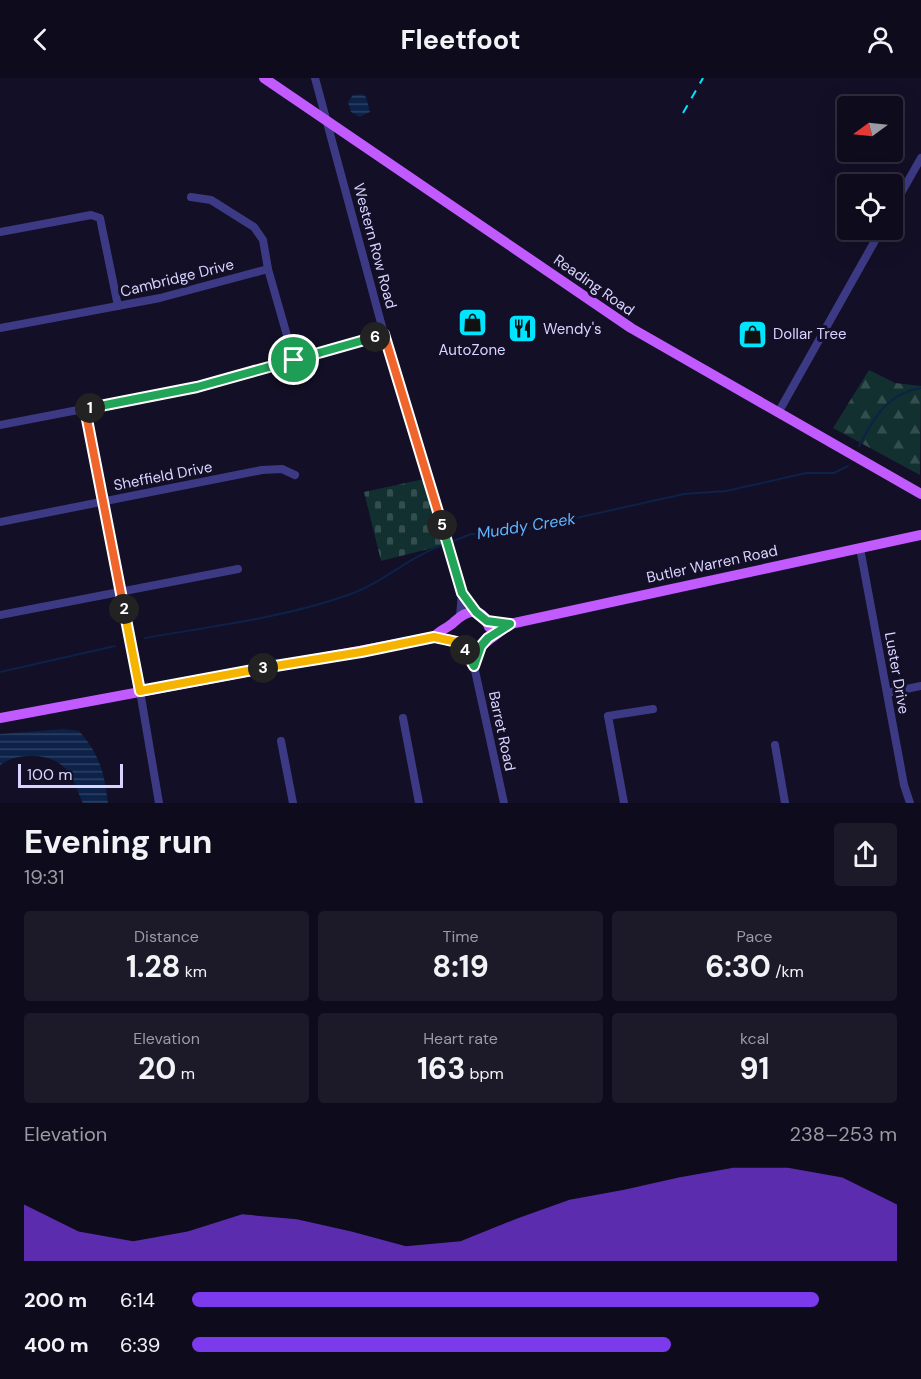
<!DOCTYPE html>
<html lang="en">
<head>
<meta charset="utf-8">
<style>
	body { margin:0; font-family:"DM Sans",sans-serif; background:#1c1929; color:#f1f3f6; height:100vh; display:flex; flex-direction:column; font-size:22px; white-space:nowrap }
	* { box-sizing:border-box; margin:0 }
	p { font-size:20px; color:#9b9ba3 }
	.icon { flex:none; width:33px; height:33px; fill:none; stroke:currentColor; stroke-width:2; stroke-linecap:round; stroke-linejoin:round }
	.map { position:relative; height:725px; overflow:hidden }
	.side { display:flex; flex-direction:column; background:#0e0b1c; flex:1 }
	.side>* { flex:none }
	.needle { width:39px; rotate:255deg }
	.tools { position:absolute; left:837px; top:18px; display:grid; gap:12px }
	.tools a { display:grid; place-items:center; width:66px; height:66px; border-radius:6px; background:#0e0b1c; box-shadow:0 6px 24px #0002,0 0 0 2px #2e2b3b; font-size:30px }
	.scale { position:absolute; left:18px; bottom:15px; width:105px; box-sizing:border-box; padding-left:6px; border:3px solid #d9d4ff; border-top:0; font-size:16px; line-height:21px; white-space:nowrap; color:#d9d4ff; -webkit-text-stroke:4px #130f26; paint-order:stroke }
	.pin { position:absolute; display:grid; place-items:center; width:51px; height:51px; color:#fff; margin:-26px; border:3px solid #fff; border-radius:50%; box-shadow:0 2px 6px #0007 }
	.km { position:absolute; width:30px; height:30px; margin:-15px; border-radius:50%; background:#222; color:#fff; font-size:16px; line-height:30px; text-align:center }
	.round { display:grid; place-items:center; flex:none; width:63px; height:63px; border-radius:6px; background:#1c1929 }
	.overview { display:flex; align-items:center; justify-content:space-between; height:102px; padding:0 24px }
	h1 { font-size:33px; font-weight:700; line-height:45px }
	.figures { display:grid; grid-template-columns:repeat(3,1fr); gap:9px; height:102px; padding:6px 24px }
	.figures div { display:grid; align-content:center; border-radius:6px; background:#1c1929; text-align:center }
	.figures b { font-size:30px; font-weight:700 }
	.figures small { font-size:16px; font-weight:400 }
	.figures p { font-size:16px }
	.chart { height:168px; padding:12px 24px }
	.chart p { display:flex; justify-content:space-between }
	.chart svg { width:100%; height:108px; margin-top:6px; fill:#7c3aed; opacity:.7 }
	ul { padding:0 24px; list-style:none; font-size:20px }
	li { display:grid; grid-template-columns:96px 72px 1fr; align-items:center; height:45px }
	li i { height:15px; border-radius:8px; background:#7c3aed }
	header { display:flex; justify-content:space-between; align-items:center; height:78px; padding:0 24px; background:#0e0b1c; font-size:27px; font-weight:700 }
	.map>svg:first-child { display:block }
	.forest { fill:url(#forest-firs) }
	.cemetery { fill:url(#cemetery-stones) }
	.water { fill:url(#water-rules) }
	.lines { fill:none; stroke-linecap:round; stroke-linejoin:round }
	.stream { stroke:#0c2248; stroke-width:2 }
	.minor { stroke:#3d3a85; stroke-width:8 }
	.major { stroke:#c25bff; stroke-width:10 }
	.rail { stroke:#00e5ff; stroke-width:2; stroke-dasharray:9 8; stroke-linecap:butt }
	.split-1-casing { stroke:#fff; stroke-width:12 }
	.split-2-casing { stroke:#fff; stroke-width:12 }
	.split-3-casing { stroke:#fff; stroke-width:12 }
	.split-4-casing { stroke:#fff; stroke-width:12 }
	.split-5-casing { stroke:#fff; stroke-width:12 }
	.split-6-casing { stroke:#fff; stroke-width:12 }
	.split-7-casing { stroke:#fff; stroke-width:12 }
	.split-1 { stroke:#22a559; stroke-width:8 }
	.split-2 { stroke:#f0652b; stroke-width:8 }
	.split-3 { stroke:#f5b400; stroke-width:8 }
	.split-4 { stroke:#f5b400; stroke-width:8 }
	.split-5 { stroke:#22a559; stroke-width:8 }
	.split-6 { stroke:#f0652b; stroke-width:8 }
	.split-7 { stroke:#22a559; stroke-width:8 }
	.labels { text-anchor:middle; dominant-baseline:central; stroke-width:6; stroke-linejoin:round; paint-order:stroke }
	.street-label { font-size:15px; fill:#d9d4ff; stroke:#130f26 }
	.poi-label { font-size:15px; fill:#d9d4ff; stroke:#130f26; text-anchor:start }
	.water-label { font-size:16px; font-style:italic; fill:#62b6ff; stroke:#130f26 }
</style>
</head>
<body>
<header><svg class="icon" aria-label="back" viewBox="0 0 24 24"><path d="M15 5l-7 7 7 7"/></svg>Fleetfoot<svg class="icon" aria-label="person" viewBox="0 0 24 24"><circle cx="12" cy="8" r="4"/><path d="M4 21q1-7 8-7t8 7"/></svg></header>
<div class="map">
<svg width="921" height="725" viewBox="0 0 921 725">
	<defs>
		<pattern id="forest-firs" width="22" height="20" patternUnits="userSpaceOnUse" patternTransform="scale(1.5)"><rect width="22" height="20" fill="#12302f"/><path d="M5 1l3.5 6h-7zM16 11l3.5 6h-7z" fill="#344d4e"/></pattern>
		<pattern id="cemetery-stones" width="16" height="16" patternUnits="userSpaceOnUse" patternTransform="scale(1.5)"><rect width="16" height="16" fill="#12302f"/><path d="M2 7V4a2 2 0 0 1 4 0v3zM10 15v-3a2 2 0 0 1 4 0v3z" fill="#344d4e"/></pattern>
		<pattern id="water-rules" width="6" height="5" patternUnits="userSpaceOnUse" patternTransform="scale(1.5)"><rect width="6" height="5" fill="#0c2248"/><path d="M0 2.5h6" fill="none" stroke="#2f4163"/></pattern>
	</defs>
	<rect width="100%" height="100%" fill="#130f26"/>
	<polygon class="forest" points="869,292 895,305 921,308 920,397 833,350"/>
	<polygon class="cemetery" points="424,401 448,466 381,483 364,414"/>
	<g class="water">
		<polygon points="362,16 366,19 370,34 360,39 351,34 348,24 353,17"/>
		<path d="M64 651 79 653C100 677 104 694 108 725H83C78 715 73 699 66 691 50 674 18 674 0 687V656Z"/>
	</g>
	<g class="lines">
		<g class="stream">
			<path d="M859 368C875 339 886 316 921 310"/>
			<polyline points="451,464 471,456 492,456 507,448 531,450 684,416 726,413 806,395 834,395 848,388"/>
			<path d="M145 560C213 548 283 540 348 517 383 505 408 479 445 466"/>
			<polyline points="0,594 115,568"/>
		</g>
		<g class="minor">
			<polyline points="315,0 384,256 462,515 460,538"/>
			<polyline points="191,119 211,122 254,149 263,162 268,191"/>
			<polyline points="892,131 921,80"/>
			<polyline points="0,154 91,137 100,140 118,228"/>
			<polyline points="0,250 160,220 268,191 294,282"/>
			<polyline points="85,331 140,613 159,725"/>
			<polyline points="778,335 881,152"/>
			<polyline points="0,347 197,309 384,256"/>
			<polyline points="0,444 262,392 282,391 295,397"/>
			<polyline points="860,470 904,707 910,725"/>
			<polyline points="462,515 476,534"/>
			<polyline points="0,537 238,491"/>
			<polyline points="464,569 474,588 504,725"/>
			<polyline points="887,615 921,608"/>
			<polyline points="403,640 419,725"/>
			<polyline points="281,663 293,725"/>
			<polyline points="775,667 785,725"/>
			<polyline points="624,725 608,638 653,631"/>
		</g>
		<g class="major">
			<polyline points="264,0 631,250 921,416"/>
			<polyline points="487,543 510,546 921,457"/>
			<path d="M434 559C440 552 448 550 454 544 467 532 482 527 489 549"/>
			<polyline points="0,640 434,559 452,562 464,569 473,571 481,568 510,546"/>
		</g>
		<polyline class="rail" points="683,35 703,0"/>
	</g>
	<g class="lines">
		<defs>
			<polyline id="split-1" points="90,330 197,309 294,282"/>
			<polyline id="split-2" points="90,330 85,331 124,531"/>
			<polyline id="split-3" points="124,531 140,613 263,590"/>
			<polyline id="split-4" points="263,590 361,574 434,559 457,564 465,572"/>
			<polyline id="split-5" points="442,447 462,515 476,534 487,543 510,546 488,560 481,568 474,588 465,572"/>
			<polyline id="split-6" points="375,259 384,256 442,447"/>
			<polyline id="split-7" points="294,282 375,259"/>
		</defs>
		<use href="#split-1" class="split-1-casing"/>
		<use href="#split-2" class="split-2-casing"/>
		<use href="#split-3" class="split-3-casing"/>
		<use href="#split-4" class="split-4-casing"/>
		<use href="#split-5" class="split-5-casing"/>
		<use href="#split-6" class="split-6-casing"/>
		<use href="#split-7" class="split-7-casing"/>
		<use href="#split-1" class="split-1"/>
		<use href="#split-2" class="split-2"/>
		<use href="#split-3" class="split-3"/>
		<use href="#split-4" class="split-4"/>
		<use href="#split-5" class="split-5"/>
		<use href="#split-6" class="split-6"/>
		<use href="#split-7" class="split-7"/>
	</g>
	<defs>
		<symbol id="shop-square" viewBox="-11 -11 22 22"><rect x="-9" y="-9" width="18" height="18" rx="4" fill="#00e5ff" stroke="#130f26"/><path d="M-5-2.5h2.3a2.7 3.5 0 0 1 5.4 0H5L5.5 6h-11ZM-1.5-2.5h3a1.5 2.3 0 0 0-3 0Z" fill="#111"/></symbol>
		<symbol id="restaurant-square" viewBox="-11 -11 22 22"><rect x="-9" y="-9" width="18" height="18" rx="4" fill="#00e5ff" stroke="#130f26"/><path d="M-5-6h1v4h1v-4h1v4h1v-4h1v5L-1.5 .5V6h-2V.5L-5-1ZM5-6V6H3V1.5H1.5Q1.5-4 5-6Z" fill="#111"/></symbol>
	</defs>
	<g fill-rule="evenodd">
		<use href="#shop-square" x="456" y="228" width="33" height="33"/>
		<use href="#restaurant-square" x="506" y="234" width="33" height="33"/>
		<use href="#shop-square" x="736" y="240" width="33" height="33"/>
	</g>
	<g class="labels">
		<g class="street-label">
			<text transform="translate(375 168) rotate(75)">Western Row Road</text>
			<text transform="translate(177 200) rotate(-14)">Cambridge Drive</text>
			<text transform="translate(594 207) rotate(35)">Reading Road</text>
			<text transform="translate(163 398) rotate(-11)">Sheffield Drive</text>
			<text transform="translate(712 486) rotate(-12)">Butler Warren Road</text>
			<text transform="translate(897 595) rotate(80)">Luster Drive</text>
			<text transform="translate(502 653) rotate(78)">Barret Road</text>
		</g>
		<g class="poi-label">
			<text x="543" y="251">Wendy's</text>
			<text x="773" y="256">Dollar Tree</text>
			<text x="472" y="272" text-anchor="middle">AutoZone</text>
		</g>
		<g class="water-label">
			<text transform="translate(526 448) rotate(-9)">Muddy Creek</text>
		</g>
	</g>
</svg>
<div class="tools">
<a><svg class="needle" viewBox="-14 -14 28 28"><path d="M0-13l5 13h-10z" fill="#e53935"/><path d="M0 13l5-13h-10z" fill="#9b9ba3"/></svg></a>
<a><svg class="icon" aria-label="locate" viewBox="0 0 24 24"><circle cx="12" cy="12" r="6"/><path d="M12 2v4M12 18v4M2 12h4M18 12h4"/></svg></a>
</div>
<div class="scale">100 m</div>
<div class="pin" style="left:294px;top:282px;background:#1e9e55"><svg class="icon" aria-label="arrive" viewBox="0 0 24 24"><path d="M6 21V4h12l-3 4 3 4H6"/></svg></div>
<b class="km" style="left:90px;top:330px">1</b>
<b class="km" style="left:124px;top:531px">2</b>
<b class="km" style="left:263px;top:590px">3</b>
<b class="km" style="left:465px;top:572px">4</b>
<b class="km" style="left:442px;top:447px">5</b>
<b class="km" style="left:375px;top:259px">6</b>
</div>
<section class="side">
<div class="overview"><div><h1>Evening run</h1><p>19:31</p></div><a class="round"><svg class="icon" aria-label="share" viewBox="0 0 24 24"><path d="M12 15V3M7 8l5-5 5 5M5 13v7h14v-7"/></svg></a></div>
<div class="figures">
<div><p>Distance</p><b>1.28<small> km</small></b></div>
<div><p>Time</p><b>8:19</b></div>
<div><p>Pace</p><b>6:30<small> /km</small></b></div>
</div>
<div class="figures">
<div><p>Elevation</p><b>20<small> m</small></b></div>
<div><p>Heart rate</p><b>163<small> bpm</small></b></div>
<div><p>kcal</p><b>91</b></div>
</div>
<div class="chart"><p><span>Elevation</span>238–253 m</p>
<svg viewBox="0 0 160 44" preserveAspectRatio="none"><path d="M0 44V21L10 32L20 36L30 32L40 25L50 27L60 32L70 38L80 36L90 27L100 19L110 15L120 10L130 6L140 6L150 10L160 21V44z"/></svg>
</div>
<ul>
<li><b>200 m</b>6:14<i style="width:89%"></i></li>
<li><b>400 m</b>6:39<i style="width:68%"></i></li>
</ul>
</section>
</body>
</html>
